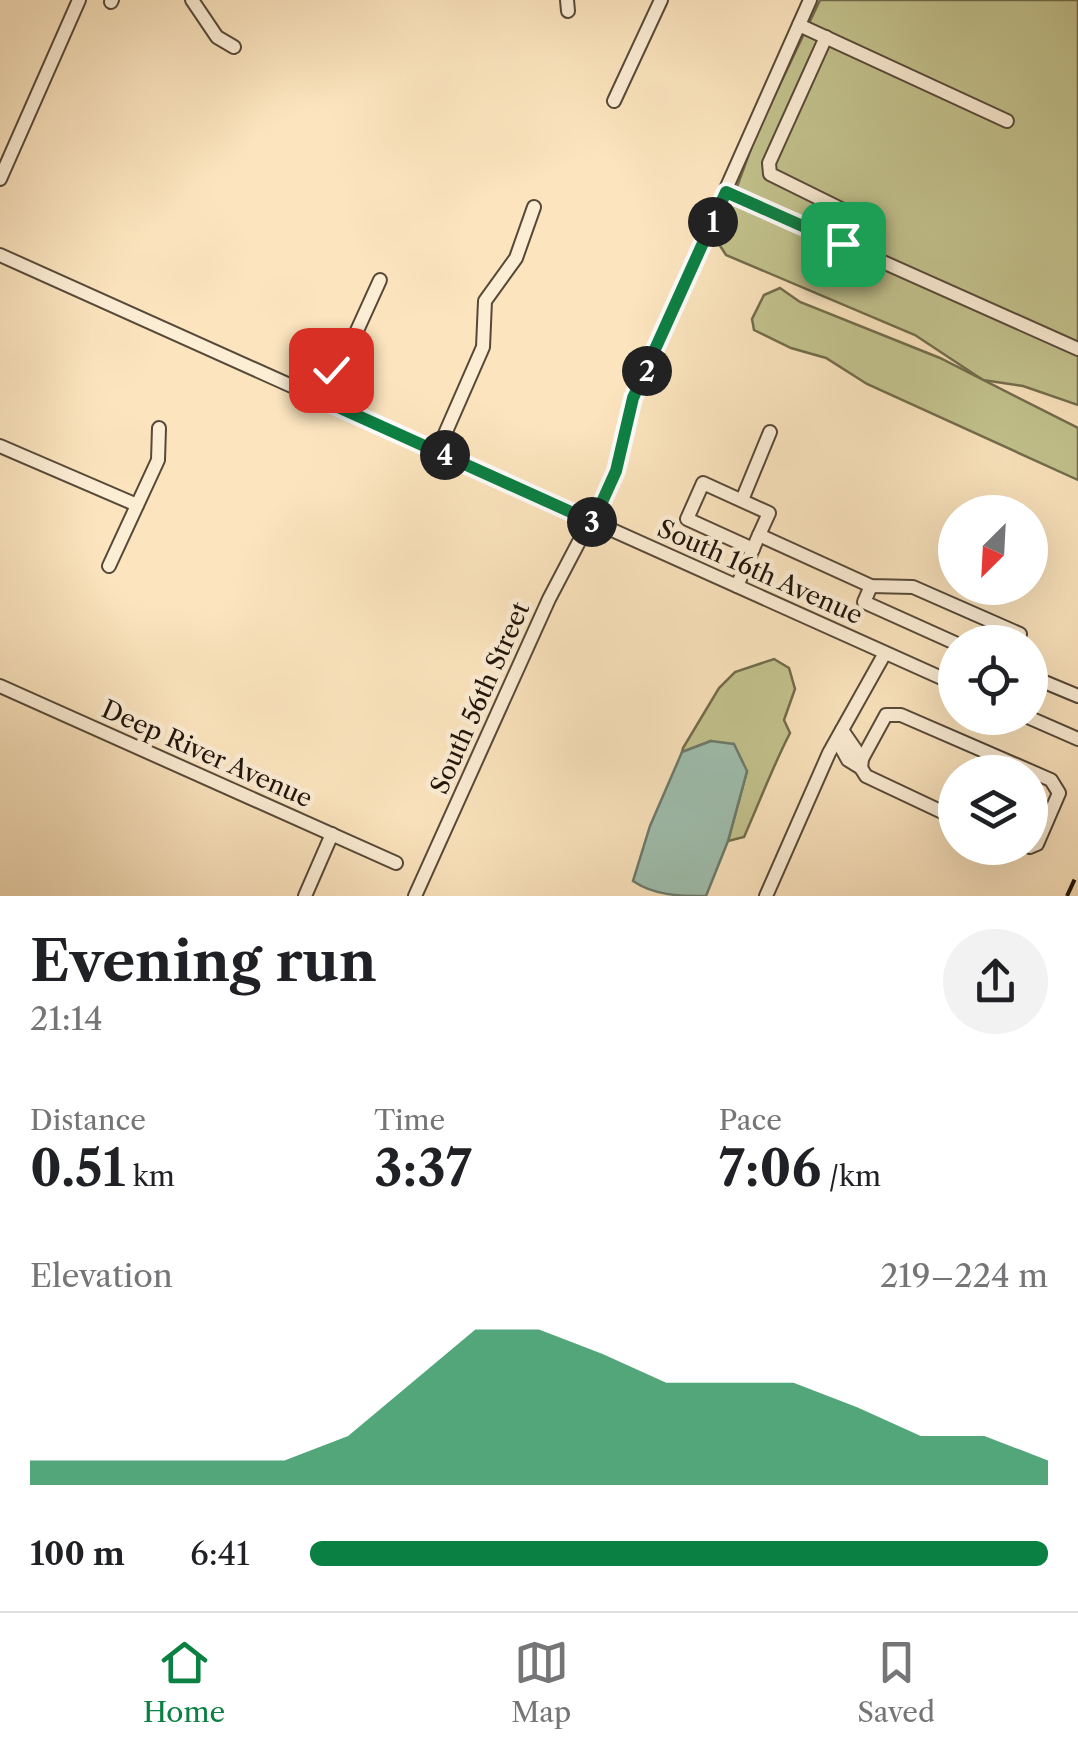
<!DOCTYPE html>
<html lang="en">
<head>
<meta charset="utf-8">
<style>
	body { margin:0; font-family:"Libre Caslon Text",serif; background:#f2f2f2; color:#202124; height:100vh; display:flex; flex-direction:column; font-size:38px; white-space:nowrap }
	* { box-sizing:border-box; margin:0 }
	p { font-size:32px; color:#757577 }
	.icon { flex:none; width:55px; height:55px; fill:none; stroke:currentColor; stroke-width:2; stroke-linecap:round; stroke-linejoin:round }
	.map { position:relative; height:896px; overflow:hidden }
	.drawer { display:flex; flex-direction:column; background:#fff; flex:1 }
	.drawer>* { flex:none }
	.needle { width:65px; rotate:204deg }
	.buttons { position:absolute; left:938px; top:495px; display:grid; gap:20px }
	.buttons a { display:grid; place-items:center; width:110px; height:110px; border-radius:50%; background:#fff; box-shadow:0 10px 40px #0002; font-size:50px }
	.pin { position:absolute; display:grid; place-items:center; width:85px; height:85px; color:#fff; margin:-42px; border-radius:20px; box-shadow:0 5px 15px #0006 }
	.km { position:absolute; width:50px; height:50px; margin:-25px; border-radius:50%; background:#222; color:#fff; font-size:28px; line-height:50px; text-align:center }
	.round { display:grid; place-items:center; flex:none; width:105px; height:105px; border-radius:52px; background:#f2f2f2 }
	.overview { display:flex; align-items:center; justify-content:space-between; height:170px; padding:0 30px }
	h1 { font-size:55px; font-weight:700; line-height:75px }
	.metrics { display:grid; grid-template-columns:repeat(3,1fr); gap:15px; height:170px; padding:10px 30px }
	.metrics div { display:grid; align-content:center }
	.metrics b { font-size:50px; font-weight:700 }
	.metrics small { font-size:28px; font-weight:400 }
	.metrics p { font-size:28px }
	.chart { height:280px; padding:20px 30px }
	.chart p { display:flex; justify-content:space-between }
	.chart svg { width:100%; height:180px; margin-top:10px; fill:#0b8043; opacity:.7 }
	ul { padding:0 30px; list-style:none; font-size:32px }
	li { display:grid; grid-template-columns:160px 120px 1fr; align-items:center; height:75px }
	li i { height:25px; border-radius:12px; background:#0b8043 }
	.dock { display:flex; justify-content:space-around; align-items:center; height:140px; border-top:2px solid #e0e0e0; background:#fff; font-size:28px; color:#757577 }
	.dock a { display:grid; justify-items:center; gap:5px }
	.dock .selected { color:#0b8043 }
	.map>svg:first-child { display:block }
	.green { fill:#c3c38e; stroke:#726c4c; stroke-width:2.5 }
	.water { fill:#9fbfaf; stroke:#6c7b6d; stroke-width:2.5 }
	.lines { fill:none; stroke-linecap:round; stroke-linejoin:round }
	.minor-casing { stroke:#574938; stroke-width:16 }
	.minor { stroke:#fcedd5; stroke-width:12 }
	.rail { stroke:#20150b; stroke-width:4; stroke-dasharray:18 18; stroke-linecap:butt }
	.route-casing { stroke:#fff; stroke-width:20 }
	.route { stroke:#0b8043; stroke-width:12 }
	.labels { text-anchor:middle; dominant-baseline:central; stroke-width:9; stroke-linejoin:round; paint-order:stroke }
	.street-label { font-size:25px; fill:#20150b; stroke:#fcedd5 }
</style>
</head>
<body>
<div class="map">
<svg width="1078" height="896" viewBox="0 0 1078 896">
	<rect width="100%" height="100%" fill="#fbe4be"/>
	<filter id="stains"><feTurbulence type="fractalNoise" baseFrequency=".002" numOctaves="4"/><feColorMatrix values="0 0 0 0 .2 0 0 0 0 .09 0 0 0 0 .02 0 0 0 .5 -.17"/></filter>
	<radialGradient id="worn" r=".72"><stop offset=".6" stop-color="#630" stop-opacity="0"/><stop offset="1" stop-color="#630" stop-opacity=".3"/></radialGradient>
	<g class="green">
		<polygon points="820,0 1078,0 1078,405 1023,386 983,380 915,335 726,255 717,241 756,135"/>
		<polygon points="780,288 800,302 940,358 1078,428 1078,480 867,384 826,358 791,348 754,330 752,319 764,295"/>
		<path d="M774 659 789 668 795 689 784 720 790 733C772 768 760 801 744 837L728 841 747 771 711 741 682 752 683 748 719 688 735 672Z"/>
	</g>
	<path class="water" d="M711 741 734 744 747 771 728 841 706 896C680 896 655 896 633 881L650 826 682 752Z"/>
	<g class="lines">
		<defs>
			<g id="minor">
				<polyline points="192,0 217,37 234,47"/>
				<polyline points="567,0 568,11"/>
				<polyline points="111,2 112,0"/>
				<polyline points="799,25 1007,121"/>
				<polyline points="826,37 769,163 770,174 849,213"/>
				<polyline points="614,101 661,0"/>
				<polyline points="0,179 79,0"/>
				<polyline points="726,192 1078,349"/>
				<polyline points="0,255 955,684"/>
				<polyline points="316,397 350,346 380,280"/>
				<polyline points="0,446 137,505"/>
				<polyline points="437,452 483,347 485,301 516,258 534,207"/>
				<polyline points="742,500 770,432"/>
				<polyline points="753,549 687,519 703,483 769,513 759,535"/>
				<polyline points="109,566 158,460 159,428"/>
				<polyline points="737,586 759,535 871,586 913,587 1020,634 1017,642"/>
				<polyline points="871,586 864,602 955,643"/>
				<polyline points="1030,676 1078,696"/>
				<polyline points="0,686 396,863"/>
				<polyline points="1030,718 1078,739"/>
				<polyline points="837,740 848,760 861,768 862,759 842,730"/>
				<polyline points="862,759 886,715 901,715 1051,780 1059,793 1037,844 1030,847"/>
				<polyline points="861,768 866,776 955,818"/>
				<polyline points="305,896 332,834"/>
				<polyline points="415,896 549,599 616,471 633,398 810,0"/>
				<polyline points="766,896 829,753 885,653"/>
			</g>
		</defs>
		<use href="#minor" class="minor-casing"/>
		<use href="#minor" class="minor"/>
		<polyline class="rail" points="1067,896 1078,872"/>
	</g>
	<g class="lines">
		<defs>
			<polyline id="route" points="331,370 316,397 593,522 616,471 633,398 726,192 843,244"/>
		</defs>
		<use href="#route" class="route-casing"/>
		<use href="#route" class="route"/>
	</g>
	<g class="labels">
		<g class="street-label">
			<text transform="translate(760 572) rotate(24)">South 16th Avenue</text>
			<text transform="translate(480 698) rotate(-66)">South 56th Street</text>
			<text transform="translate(207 754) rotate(24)">Deep River Avenue</text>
		</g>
	</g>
	<rect width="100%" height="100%" filter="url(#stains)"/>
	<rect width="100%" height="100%" fill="url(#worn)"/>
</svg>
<div class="buttons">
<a><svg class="needle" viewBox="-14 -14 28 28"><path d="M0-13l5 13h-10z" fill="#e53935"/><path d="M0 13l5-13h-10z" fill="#757577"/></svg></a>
<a><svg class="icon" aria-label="locate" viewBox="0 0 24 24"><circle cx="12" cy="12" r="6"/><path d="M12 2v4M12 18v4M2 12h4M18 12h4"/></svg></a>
<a><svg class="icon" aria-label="layers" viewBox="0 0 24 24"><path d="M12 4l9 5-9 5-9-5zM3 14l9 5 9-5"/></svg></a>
</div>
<div class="pin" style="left:843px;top:244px;background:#1e9e55"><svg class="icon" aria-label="arrive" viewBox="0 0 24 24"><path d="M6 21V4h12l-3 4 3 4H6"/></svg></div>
<div class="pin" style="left:331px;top:370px;background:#d93025"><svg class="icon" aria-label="check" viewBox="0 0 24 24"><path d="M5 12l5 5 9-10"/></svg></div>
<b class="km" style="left:713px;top:222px">1</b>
<b class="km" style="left:647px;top:371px">2</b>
<b class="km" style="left:592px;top:522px">3</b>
<b class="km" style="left:445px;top:455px">4</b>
</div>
<section class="drawer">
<div class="overview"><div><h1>Evening run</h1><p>21:14</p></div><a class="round"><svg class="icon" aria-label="share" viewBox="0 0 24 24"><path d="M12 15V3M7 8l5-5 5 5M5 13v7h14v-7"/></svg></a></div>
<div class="metrics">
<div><p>Distance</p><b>0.51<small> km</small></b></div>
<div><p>Time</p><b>3:37</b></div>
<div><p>Pace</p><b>7:06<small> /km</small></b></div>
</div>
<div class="chart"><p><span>Elevation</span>219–224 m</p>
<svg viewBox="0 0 160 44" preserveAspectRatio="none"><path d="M0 44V38L10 38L20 38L30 38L40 38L50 32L60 19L70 6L80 6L90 12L100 19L110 19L120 19L130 25L140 32L150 32L160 38V44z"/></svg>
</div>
<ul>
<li><b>100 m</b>6:41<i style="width:100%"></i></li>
</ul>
</section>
<nav class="dock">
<a class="selected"><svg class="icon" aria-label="home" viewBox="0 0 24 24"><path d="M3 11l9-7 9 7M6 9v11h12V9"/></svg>Home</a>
<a><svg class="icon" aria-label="map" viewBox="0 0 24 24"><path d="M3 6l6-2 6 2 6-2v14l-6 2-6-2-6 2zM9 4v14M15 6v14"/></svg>Map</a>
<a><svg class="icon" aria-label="saved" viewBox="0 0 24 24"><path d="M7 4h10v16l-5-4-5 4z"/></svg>Saved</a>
</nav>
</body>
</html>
